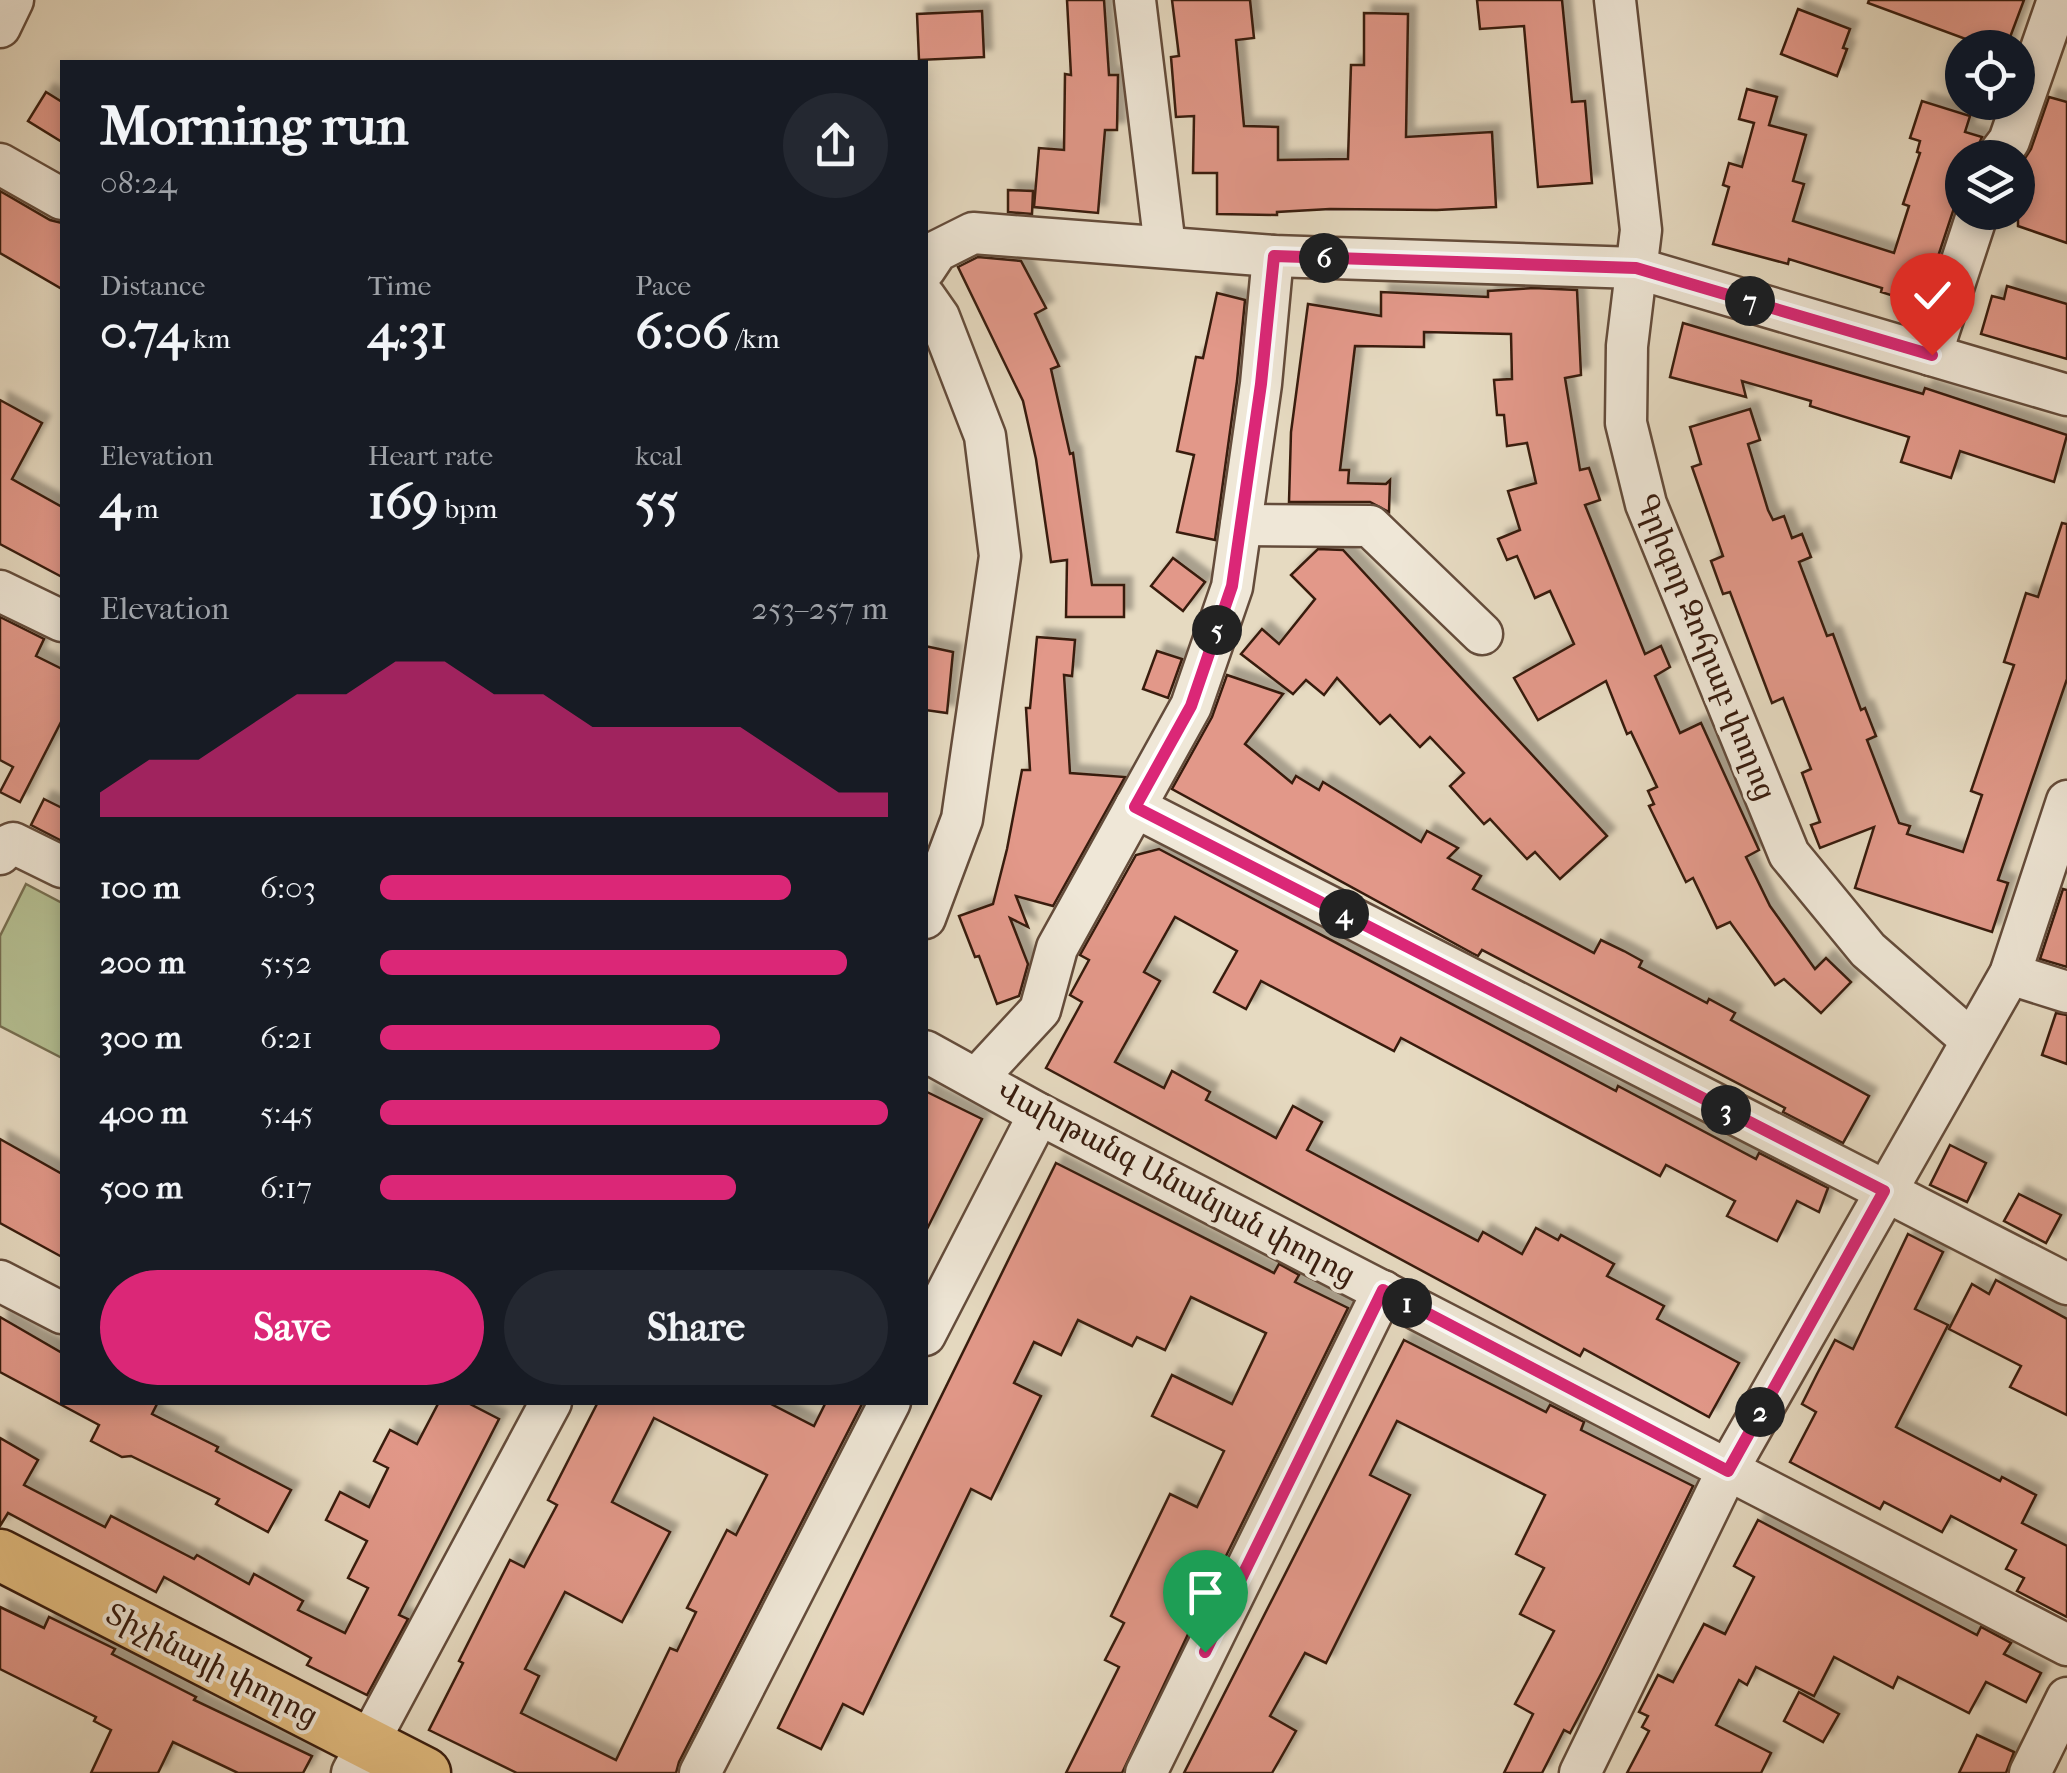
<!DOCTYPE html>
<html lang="en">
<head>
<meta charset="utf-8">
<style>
	body { margin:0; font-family:"IM FELL French Canon","Noto Serif Armenian",serif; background:#242831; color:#f1f3f6; height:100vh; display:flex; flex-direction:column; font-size:38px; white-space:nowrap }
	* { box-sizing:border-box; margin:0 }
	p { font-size:32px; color:#9ea1a6 }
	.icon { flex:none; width:55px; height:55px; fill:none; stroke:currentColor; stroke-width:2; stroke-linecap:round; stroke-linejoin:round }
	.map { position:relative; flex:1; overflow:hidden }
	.details { position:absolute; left:60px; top:60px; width:868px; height:1345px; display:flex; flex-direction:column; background:#171b24; border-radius:0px; box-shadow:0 5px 15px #0003 }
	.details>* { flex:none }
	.fabs { position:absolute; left:1945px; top:30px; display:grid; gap:20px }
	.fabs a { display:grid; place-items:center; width:90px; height:90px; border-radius:50%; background:#171b24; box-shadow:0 5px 15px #0003; font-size:50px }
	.pin { position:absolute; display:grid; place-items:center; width:85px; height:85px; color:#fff; margin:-102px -42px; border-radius:50% 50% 50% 0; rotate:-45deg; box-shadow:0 0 10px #0007 }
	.pin .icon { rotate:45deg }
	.km { position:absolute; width:50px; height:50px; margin:-25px; border-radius:50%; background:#222; color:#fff; font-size:28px; line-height:50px; text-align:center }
	.round { display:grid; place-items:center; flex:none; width:105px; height:105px; border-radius:52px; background:#242831 }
	.headline { display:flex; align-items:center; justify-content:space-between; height:170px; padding:0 40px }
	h1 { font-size:55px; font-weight:800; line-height:75px }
	.metrics { display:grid; grid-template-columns:repeat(3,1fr); gap:15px; height:170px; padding:10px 40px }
	.metrics div { display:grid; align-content:center }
	.metrics b { font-size:50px; font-weight:800 }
	.metrics small { font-size:28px; font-weight:400 }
	.metrics p { font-size:28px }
	.chart { height:280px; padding:20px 40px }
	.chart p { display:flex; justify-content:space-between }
	.chart svg { width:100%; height:180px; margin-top:10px; fill:#db2777; opacity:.7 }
	.action { display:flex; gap:20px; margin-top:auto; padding:20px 40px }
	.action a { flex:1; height:115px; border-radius:60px; background:#db2777; color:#fff; font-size:40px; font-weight:800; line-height:115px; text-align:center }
	.action a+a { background:#242831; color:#f1f3f6 }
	ul { padding:0 40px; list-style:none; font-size:32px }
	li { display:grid; grid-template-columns:160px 120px 1fr; align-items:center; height:75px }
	li i { height:25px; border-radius:12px; background:#db2777 }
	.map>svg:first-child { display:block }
	.pitch { fill:#b5c093; stroke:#766e50; stroke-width:2.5 }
	.building { fill:#e29889; stroke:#381c0e; stroke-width:2.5; fill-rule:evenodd; filter:url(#shadow) }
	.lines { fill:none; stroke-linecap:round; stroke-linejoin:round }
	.minor-casing { stroke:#644c3b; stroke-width:45 }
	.major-casing { stroke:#381c0e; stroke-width:55 }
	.minor { stroke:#efe7d7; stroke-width:40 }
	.major { stroke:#e3bd80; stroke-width:50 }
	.route-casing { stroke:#fff; stroke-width:20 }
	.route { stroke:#db2777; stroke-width:12 }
	.labels { text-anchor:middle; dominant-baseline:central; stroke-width:8; stroke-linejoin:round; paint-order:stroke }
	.street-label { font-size:30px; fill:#381c0e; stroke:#efe7d7 }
</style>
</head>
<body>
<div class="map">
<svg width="2067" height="1773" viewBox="0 0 2067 1773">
	<defs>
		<filter id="shadow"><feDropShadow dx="8" dy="-8" stdDeviation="2.5" flood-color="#0004"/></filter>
	</defs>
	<rect width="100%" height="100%" fill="#e6dac1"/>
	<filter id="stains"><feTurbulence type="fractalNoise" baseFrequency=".002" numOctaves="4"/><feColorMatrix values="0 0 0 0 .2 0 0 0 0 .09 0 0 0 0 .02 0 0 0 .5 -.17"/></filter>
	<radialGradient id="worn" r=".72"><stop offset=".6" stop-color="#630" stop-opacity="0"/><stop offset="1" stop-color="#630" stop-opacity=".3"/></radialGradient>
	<polygon class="pitch" points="26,884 62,903 62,1058 0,1026 0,936"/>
	<g class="building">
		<polygon points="1067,0 1104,0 1109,75 1118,75 1117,130 1105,130 1098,213 1034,207 1039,148 1064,150 1065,74 1071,75"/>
		<polygon points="1172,0 1250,0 1254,38 1236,40 1244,126 1278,127 1278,160 1348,159 1351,65 1364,65 1364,13 1408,14 1406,137 1492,132 1496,207 1437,210 1330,209 1277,212 1277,215 1217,214 1217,173 1193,173 1194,116 1176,117 1171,57 1179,56"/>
		<polygon points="1477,0 1562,0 1572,102 1585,101 1592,183 1538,187 1524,26 1480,29"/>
		<polygon points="1869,0 2024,0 2006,48 1990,48 1868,3"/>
		<polygon points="1798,9 1850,29 1843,48 1847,49 1837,76 1781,54"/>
		<polygon points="982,11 984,57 919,60 917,14"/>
		<polygon points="1747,89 1777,97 1769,125 1806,135 1793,181 1804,184 1793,221 1894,253 1909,206 1903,204 1920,153 1917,152 1920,141 1910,138 1922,101 1970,116 1965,132 1982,137 1973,158 1962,158 1962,194 1955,205 1922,305 1881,292 1882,288 1789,259 1788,264 1713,244 1729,187 1723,185 1729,163 1742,167 1754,123 1739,119"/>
		<polygon points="46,92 62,102 62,142 28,121"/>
		<polygon points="2049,97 2067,102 2067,243 2018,226 2018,169 2031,149"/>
		<polygon points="1008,190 1033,191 1032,214 1008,212"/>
		<polygon points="0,191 50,220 62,223 62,289 0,253"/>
		<polygon points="978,257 1021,261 1046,308 1035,314 1059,366 1051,369 1070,454 1073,453 1092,585 1124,585 1124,617 1066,617 1067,560 1051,562 1036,459 1023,401 958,267"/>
		<polygon points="2007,286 2067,304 2067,359 1981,334 1992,296 2004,299"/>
		<polygon points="1534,288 1577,290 1581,375 1565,378 1580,470 1589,468 1600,500 1585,505 1645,654 1661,646 1670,667 1655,676 1680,733 1701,723 1759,850 1746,857 1770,906 1815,969 1826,958 1851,982 1821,1013 1784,979 1775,985 1730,922 1717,928 1693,878 1686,882 1649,806 1654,804 1648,791 1657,787 1631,732 1627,734 1606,681 1538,720 1514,678 1574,644 1550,591 1535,598 1517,556 1507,560 1498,539 1520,530 1508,491 1536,483 1527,443 1507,446 1504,415 1497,415 1494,380 1512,379 1511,334 1424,332 1424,347 1355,346 1340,470 1349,470 1348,483 1386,484 1390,480 1389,512 1370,502 1289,502 1291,432 1308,304 1381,316 1381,292 1488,297 1488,291"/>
		<polygon points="1217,293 1245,300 1237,381 1215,540 1177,532 1194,455 1177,451 1196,357 1203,358"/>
		<polygon points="1683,323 1923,394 1925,388 2067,435 2054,482 1960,451 1951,478 1901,462 1909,437 1810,406 1811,401 1742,381 1746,397 1670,377"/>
		<polygon points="0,400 42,423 12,479 62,507 62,577 0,544"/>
		<polygon points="1750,409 1760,440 1748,444 1768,510 1773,520 1784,516 1792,538 1802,534 1811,557 1799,562 1827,636 1833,634 1861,710 1865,708 1876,736 1867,740 1899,823 1910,826 1907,834 1963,852 1982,795 1971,791 2014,665 2004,662 2026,593 2038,597 2062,523 2067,524 2067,679 1998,880 2008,883 1992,932 1855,888 1874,827 1820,848 1811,825 1820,822 1802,773 1811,769 1783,698 1772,703 1730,592 1723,594 1711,561 1723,556 1692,467 1701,464 1690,427"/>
		<polygon points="1318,549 1343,550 1607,836 1560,879 1535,852 1527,859 1490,819 1484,824 1450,786 1464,773 1430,737 1420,747 1390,715 1380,724 1337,678 1324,695 1306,680 1293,694 1241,654 1262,629 1279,644 1315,599 1291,575"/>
		<polygon points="1173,558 1205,582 1183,611 1151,586"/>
		<polygon points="0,617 44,639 36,656 62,669 62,720 20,802 0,792 13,767 0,760"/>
		<polygon points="1037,637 1075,640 1072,676 1064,675 1070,773 1125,777 1053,906 1016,896 1028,927 1010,918 1028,964 1019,996 997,1004 979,956 975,957 959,916 993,904 1007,849 1022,770 1030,770 1026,708 1030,708"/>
		<polygon points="925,646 953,652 947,713 925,710"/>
		<polygon points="1157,651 1182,659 1168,698 1143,689"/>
		<polygon points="1227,675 1283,694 1245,744 1292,783 1296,776 1319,790 1323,782 1421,842 1427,831 1458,848 1448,858 1481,876 1473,889 1594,953 1601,940 1624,951 1642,961 1639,967 1707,1003 1709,999 1735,1013 1731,1020 1869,1096 1843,1143 1783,1112 1785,1108 1482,950 1478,956 1472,953 1172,789 1212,717"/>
		<polygon points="44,799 62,808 62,841 31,825"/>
		<polygon points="1159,849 1616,1091 1618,1086 1756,1159 1759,1153 1828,1188 1819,1212 1797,1201 1777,1241 1727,1216 1735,1201 1666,1165 1660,1176 1401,1038 1394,1051 1261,981 1246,1009 1214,992 1237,951 1175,917 1144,972 1160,981 1115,1062 1164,1088 1172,1071 1210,1092 1206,1100 1276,1138 1293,1106 1322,1122 1307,1150 1478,1241 1483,1232 1522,1254 1536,1228 1558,1240 1561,1235 1614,1264 1607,1276 1664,1306 1657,1319 1739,1363 1709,1417 1584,1349 1580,1356 1046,1068 1082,1002 1070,995 1089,960 1080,955 1136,855"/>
		<polygon points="2063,889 2067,890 2067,967 2040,959"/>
		<polygon points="2056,1013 2067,1015 2067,1064 2042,1055"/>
		<polygon points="925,1091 982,1119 925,1233"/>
		<polygon points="0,1139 62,1174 62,1257 0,1223"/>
		<polygon points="1950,1145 1986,1163 1967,1202 1930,1185"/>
		<polygon points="1056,1163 1274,1273 1279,1264 1299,1275 1295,1282 1348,1308 1225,1558 1220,1556 1184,1627 1190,1630 1122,1773 1066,1773 1119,1667 1105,1660 1124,1623 1111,1616 1170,1494 1197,1507 1224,1451 1152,1416 1172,1375 1232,1404 1266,1333 1191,1297 1165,1350 1137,1337 1132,1346 1078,1320 1061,1355 1034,1342 1014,1383 1041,1396 991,1499 971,1489 863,1714 843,1704 821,1749 778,1728"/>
		<polygon points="2019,1194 2061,1215 2046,1243 2004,1221"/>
		<polygon points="1908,1234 1943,1252 1915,1309 1948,1325 1896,1427 2000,1481 2002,1477 2036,1495 2022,1523 2067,1546 2067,1617 2017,1591 2024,1578 2006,1569 2016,1550 1951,1516 1942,1532 1884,1502 1880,1509 1790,1462 1816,1412 1802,1404 1817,1374 1835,1340 1853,1349"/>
		<polygon points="1996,1280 2067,1319 2067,1415 2010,1387 2021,1366 1949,1329 1972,1284 1989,1294"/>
		<polygon points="0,1317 62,1353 62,1402 158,1402 152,1414 218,1447 216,1451 291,1490 268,1532 216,1504 219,1499 131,1456 122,1457 91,1441 99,1425 0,1372"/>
		<polygon points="1404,1340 1546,1412 1550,1405 1584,1422 1581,1430 1693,1486 1602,1672 1570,1733 1564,1730 1542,1773 1504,1773 1533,1714 1515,1704 1554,1631 1520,1614 1544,1568 1516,1554 1545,1495 1397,1421 1370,1475 1410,1495 1326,1663 1305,1653 1270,1716 1296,1731 1272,1773 1184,1773"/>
		<polygon points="439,1402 466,1402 499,1419 399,1615 408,1619 367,1695 307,1665 311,1658 164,1577 156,1592 8,1513 0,1526 0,1438 38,1460 24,1485 105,1527 111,1516 194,1559 197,1555 249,1584 254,1574 303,1601 298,1610 345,1633 368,1588 348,1578 367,1541 326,1520 340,1492 369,1507 388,1468 374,1461 390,1430 417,1444"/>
		<path d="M598 1402H767L814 1426 826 1402H863L679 1762 676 1773H517L429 1730 463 1663 459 1661 510 1560 524 1567 557 1505 548 1500ZM654 1418 767 1475 736 1535 727 1530 687 1608 696 1612 677 1651 670 1648 616 1760 521 1713 539 1676 525 1669 565 1592 622 1622 670 1532 612 1502Z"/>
		<polygon points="1758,1520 1977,1635 1981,1627 2011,1643 2004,1654 2041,1673 2026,1702 1986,1682 1969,1713 1898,1677 1893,1688 1834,1657 1814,1696 1756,1667 1747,1685 1739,1680 1716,1725 1771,1753 1761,1773 1627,1773 1649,1731 1642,1727 1648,1716 1639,1712 1658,1675 1673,1682 1704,1624 1725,1634 1754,1577 1734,1566"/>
		<polygon points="0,1607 44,1628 49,1617 115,1649 112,1654 196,1697 194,1700 312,1756 303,1773 238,1773 173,1742 158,1773 91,1773 111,1730 94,1721 96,1717 0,1669"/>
		<polygon points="1799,1692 1839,1714 1823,1742 1784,1721"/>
		<polygon points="1977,1735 2014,1752 2006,1773 1959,1773"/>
	</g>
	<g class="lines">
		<defs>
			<g id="minor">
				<polyline points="1135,0 1165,247"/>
				<polyline points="1615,0 1641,230 1627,346 1626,423 1646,504 1789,854 1868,950 1971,1040"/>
				<polyline points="0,27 13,0"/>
				<polyline points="1996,158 2009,141 2058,0"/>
				<polyline points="0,164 62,199"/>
				<polyline points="925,269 937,251 973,233 1273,256 1636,268 2067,395"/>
				<polyline points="925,297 939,317 985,436 1000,556 962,819 925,918"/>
				<polyline points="1931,355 1978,212"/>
				<polyline points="1241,525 1370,526 1482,634"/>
				<polyline points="0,591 62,621"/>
				<polyline points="1135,807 2067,1284"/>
				<polyline points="0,854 4,847 13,843 62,867"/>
				<polyline points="2010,974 2067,992"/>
				<polyline points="925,1051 1039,1114 2067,1645"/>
				<polyline points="977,1078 1040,1010 1057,948 1191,706 1232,587 1261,384 1273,256"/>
				<polyline points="0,1281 62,1313"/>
				<polyline points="925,1335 1039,1114"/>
				<polyline points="352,1773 551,1402"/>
				<polyline points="700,1773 890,1402"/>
				<polyline points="1146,1773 1383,1291"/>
				<polyline points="1580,1773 1727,1471 2010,974 2067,801"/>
				<polyline points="2030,1773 2067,1698"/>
			</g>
			<polyline id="major" points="0,1555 425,1773"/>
		</defs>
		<use href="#minor" class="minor-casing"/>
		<use href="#major" class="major-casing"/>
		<use href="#minor" class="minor"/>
		<use href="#major" class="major"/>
	</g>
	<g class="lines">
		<defs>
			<polyline id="route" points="1205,1652 1383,1290 1728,1471 1884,1191 1135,807 1191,706 1232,586 1261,384 1274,256 1636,268 1932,355"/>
		</defs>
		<use href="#route" class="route-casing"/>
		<use href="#route" class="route"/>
	</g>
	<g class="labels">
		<g class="street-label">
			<text transform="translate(1706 647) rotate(68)">Գրիգոր Զոհրաբ փողոց</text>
			<text transform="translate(1176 1183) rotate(28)">Վախթանգ Անանյան փողոց</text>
			<text transform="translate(212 1665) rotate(27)">Տիչինայի փողոց</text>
		</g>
	</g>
	<rect width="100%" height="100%" filter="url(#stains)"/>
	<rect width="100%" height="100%" fill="url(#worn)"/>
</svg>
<div class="fabs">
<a><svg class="icon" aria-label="locate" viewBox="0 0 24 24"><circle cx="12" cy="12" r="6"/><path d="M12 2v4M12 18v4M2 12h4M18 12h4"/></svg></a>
<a><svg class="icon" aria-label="layers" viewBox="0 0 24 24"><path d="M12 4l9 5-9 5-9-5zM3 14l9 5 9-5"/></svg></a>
</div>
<div class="pin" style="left:1205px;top:1652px;background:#1e9e55"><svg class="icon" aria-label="arrive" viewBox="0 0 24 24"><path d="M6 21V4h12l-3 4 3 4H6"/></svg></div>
<div class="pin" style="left:1932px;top:355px;background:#d93025"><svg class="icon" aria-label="check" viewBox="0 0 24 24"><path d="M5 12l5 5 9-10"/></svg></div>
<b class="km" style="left:1407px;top:1303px">1</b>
<b class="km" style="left:1760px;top:1412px">2</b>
<b class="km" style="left:1726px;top:1110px">3</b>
<b class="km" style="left:1344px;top:914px">4</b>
<b class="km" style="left:1217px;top:630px">5</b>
<b class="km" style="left:1324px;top:258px">6</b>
<b class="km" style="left:1750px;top:301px">7</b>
<section class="details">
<div class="headline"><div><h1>Morning run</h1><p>08:24</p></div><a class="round"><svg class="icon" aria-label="share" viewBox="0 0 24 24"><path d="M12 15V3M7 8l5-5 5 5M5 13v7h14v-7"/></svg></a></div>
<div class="metrics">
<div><p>Distance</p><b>0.74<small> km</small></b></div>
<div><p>Time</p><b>4:31</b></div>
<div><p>Pace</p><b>6:06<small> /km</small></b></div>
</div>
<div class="metrics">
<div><p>Elevation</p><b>4<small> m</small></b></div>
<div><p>Heart rate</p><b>169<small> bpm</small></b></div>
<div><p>kcal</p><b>55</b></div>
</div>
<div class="chart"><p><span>Elevation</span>253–257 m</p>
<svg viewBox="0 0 160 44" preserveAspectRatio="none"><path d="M0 44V38L10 30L20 30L30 22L40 14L50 14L60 6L70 6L80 14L90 14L100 22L110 22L120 22L130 22L140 30L150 38L160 38V44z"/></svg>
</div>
<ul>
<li><b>100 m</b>6:03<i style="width:81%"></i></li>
<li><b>200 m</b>5:52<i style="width:92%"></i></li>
<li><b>300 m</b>6:21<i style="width:67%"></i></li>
<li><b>400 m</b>5:45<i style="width:100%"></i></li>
<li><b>500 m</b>6:17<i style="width:70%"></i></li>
</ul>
<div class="action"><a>Save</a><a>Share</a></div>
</section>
</div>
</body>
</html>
